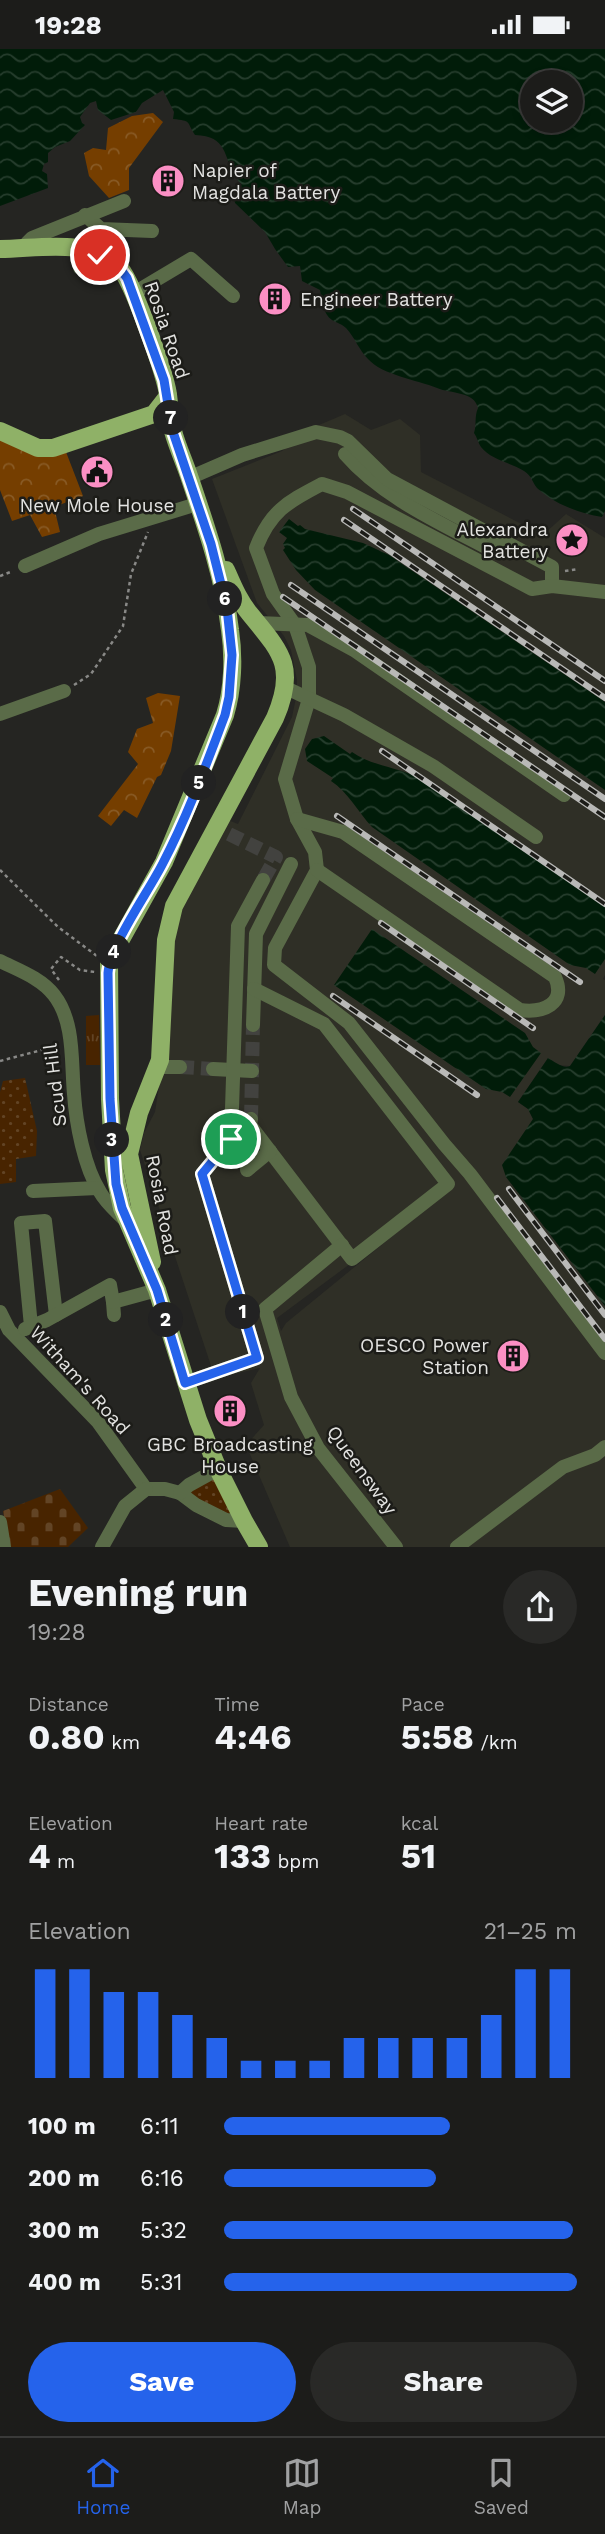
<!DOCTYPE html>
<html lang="en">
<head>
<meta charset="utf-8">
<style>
	body { margin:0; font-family:"Work Sans",sans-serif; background:#292927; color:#f1f3f6; height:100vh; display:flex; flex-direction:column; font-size:26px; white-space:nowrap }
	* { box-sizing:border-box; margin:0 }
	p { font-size:23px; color:#a0a1a2 }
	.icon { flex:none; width:38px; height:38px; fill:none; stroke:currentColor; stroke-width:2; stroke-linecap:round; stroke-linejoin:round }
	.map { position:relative; height:1498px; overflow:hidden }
	.details { display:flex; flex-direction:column; background:#1c1c1a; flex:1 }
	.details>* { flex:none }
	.buttons { position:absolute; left:520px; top:21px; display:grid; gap:14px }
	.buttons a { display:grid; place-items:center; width:63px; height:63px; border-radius:50%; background:#1c1c1a; box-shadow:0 4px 10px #0003,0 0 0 2px #3a3a39; font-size:35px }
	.pin { position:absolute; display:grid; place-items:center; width:60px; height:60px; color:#fff; margin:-30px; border:4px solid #fff; border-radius:50%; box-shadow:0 2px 7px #0007 }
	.km { position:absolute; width:35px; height:35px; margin:-18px; border-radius:50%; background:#222; color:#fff; font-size:19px; line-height:35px; text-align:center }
	.round { display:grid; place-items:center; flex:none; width:74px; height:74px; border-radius:37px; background:#292927 }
	.headline { display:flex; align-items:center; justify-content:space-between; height:119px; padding:0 28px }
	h1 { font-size:38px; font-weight:700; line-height:52px }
	.metrics { display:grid; grid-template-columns:repeat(3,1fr); gap:10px; height:119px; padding:7px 28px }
	.metrics div { display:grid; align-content:center }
	.metrics b { font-size:35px; font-weight:700 }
	.metrics small { font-size:19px; font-weight:400 }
	.metrics p { font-size:19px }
	.chart { height:196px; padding:14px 28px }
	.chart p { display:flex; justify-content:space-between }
	.chart svg { width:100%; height:126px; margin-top:7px; stroke:#2563eb; stroke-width:6 }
	.action { display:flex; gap:14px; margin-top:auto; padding:14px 28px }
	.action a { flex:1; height:80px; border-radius:42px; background:#2563eb; color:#fff; font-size:28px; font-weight:700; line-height:80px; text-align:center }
	.action a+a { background:#292927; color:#f1f3f6 }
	ul { padding:0 28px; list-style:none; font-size:23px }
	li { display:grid; grid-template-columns:112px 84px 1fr; align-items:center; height:52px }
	li i { height:18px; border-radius:9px; background:#2563eb }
	.status { display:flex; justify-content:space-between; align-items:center; height:49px; padding:0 35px; background:#1c1c1a; direction:ltr }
	.status svg { height:19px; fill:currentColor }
	.tabs { display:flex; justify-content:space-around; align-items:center; height:98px; border-top:2px solid #3a3a39; background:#1c1c1a; font-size:19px; color:#a0a1a2 }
	.tabs a { display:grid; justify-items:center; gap:4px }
	.tabs .on { color:#2563eb }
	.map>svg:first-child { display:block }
	.built { fill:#2f2f26; fill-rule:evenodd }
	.grass { fill:url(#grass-dots) }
	.forest { fill:url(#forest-crowns) }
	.cemetery { fill:url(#cemetery-stones) }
	.park { fill:url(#park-tufts) }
	.water { fill:url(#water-waves); fill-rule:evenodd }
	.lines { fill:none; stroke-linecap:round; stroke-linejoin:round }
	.minor-tunnel { stroke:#42423f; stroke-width:14; stroke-dasharray:14 7; stroke-linecap:butt }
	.path { stroke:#898987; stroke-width:2.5; stroke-dasharray:3.5 3.5; stroke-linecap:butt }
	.minor { stroke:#5a6b48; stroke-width:14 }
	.major { stroke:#8fb167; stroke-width:18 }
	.rail-casing { stroke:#b9b9b7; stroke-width:6 }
	.rail { stroke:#1c1c18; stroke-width:3.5; stroke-dasharray:10; stroke-linecap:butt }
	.route-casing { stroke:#fff; stroke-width:14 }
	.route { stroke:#2563eb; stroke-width:9 }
	.labels { text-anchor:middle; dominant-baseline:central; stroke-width:5; stroke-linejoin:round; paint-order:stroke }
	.poi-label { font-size:19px; fill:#e3e3e1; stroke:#1c1c18; text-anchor:start }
	.street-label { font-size:19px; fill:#e3e3e1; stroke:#1c1c18 }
</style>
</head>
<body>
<div class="status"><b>19:28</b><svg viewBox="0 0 49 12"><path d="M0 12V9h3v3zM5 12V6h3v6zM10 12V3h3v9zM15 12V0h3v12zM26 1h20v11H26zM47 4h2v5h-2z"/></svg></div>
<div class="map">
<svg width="605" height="1498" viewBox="0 0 605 1498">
	<defs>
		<pattern id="grass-dots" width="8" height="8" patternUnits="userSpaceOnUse" patternTransform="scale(1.75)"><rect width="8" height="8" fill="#482400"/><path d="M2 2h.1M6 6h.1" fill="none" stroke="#624425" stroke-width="1.8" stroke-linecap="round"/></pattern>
		<pattern id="forest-crowns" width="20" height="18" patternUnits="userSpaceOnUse" patternTransform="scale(1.75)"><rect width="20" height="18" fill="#753e00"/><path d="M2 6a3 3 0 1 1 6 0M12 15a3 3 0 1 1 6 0" fill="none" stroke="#885a25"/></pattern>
		<pattern id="cemetery-stones" width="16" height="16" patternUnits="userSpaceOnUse" patternTransform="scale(1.75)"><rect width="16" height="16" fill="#482400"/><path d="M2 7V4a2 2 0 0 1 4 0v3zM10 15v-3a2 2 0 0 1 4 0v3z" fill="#624425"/></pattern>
		<pattern id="park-tufts" width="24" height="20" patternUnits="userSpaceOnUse" patternTransform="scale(1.75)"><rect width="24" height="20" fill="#482400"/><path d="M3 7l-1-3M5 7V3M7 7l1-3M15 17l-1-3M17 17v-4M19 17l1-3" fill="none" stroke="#624425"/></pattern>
		<pattern id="water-waves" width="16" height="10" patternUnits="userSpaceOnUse" patternTransform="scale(1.75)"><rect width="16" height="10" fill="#011c09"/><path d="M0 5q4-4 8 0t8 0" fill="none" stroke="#263d2d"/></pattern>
	</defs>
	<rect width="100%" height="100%" fill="#252522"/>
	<path class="built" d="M345 365 371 381 400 370 420 386 421 423 543 486 566 465 605 489V926L603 930 605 931V966L570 1017 558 1016 548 1009 518 1053 528 1060 533 1070 506 1128 605 1257V1498H290L246 1396 264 1376 251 1334 260 1319 215 1329 140 1101 144 1084 155 1063 163 1011 175 864 228 771 238 775 292 668 297 644V631L291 601 284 587 257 554 212 430 282 402 312 379ZM439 1149 286 1274 281 1282 277 1269Z"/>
	<g class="grass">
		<polygon points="25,1029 37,1082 36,1107 16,1110 16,1133 0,1135 0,1043 3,1032"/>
		<polygon points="216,1426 237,1467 207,1458 188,1443"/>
	</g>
	<g class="forest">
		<polygon points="153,64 163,73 129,119 129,141 109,149 89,127 84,104 93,99 106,101 108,79 132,67"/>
		<polygon points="0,389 66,403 83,447 54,458 60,483 42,488 30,466 12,472 0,441"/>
		<polygon points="158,644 180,647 171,702 161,726 157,728 137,769 124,761 111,777 98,767 138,715 128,703 137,680 153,674 146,649"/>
	</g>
	<polygon class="cemetery" points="60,1440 88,1479 68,1498 9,1498 3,1462"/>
	<polygon class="park" points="99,966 100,1016 86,1016 86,967"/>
	<g class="water">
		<path d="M0 0H605V462L602 468C579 464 554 455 537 439 532 433 532 427 524 422 512 414 491 411 481 398 478 394 477 388 474 384 477 375 474 368 478 359 474 342 451 345 437 339 417 331 382 326 368 310 359 301 355 289 346 279 342 275 337 274 332 271 323 265 322 252 320 241L302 232 300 217 288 218 275 200 265 183 235 154 234 148 242 142C241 134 239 133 235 127 223 107 228 87 195 86 186 72 192 72 173 70L174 63 163 41 142 54 136 63 111 71 98 61 96 52 90 54 80 68 82 74 85 76 70 92 55 98 48 104V113L44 115 42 122 47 125 48 139 0 157ZM532 33H570V72H532Z"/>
		<polygon points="289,470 298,477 300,476 305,480 363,494 389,506 605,653 605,741 315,541 296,521 283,501 285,499 283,495 287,489 279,483"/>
		<path d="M324 687 350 705 352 703C370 716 395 718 415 727L605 857V910L595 925 586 919 570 916 372 778C358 763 348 743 331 732L333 729 307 712 305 700 312 690Z"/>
		<polygon points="372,880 525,984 533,998 541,1004 510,1048 502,1043 486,1040 334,936"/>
		<path d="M605 966V1257L506 1128 502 1116 533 1070 528 1060 518 1053 548 1009C555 1013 563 1020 570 1017Z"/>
	</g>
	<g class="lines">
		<g class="minor-tunnel">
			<polyline points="229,785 276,808 263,831"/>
			<polyline points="180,1018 213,1020"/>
			<polyline points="251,1070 253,976"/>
		</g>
		<g class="path">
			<polyline points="565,522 578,520"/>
			<polyline points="0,527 13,522"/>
			<polyline points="74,636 91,625 123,577 131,525 148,483"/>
			<polyline points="0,821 58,878 97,907"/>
			<polyline points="59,931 51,920 61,908 80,921 95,923"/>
			<polyline points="0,1012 57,997"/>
		</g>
		<g class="minor">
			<polyline points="85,166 101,180 152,182"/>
			<polyline points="29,200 27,194 32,189 124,152"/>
			<polyline points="80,219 101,216 106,209"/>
			<polyline points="134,244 191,210 233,247"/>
			<path d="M345 405C384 450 443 475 495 503"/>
			<polyline points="189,429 242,406 316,383 340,388 348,392 387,430 552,518 552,537"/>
			<polyline points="25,517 99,485 197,455"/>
			<path d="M605 543 552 537 532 540 347 443 322 435C288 453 271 461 256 499L273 545 295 576 309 618V650L285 730 297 770 315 803 317 821 275 899 274 916 349 974 444 1095 470 1125 605 1304"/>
			<polyline points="258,574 308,576 354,601 564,746"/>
			<polyline points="284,638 344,666 433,717 536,788"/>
			<polyline points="0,665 64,642"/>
			<path d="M297 770 343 783 555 928C567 955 543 964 520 961L317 821"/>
			<path d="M0 912C18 921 41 929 54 946 75 973 71 1013 74 1045 76 1074 84 1118 100 1143 106 1154 116 1162 125 1171"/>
			<polyline points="253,976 256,885 291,815"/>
			<polyline points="159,1018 180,1018"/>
			<polyline points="213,1020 252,1022"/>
			<polyline points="251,1070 250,1076 352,1210 448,1135 324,975 254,940"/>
			<polyline points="247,1121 270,1102"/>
			<polyline points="33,1142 97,1139"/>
			<polyline points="342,1196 265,1260 291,1348 318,1399 396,1498"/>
			<polyline points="0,1263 9,1281 98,1373 146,1440"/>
			<polyline points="114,1266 113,1253 157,1241"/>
			<polyline points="31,1277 21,1174 45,1172 56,1266"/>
			<polyline points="25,1280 47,1271 110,1236 113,1253"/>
			<polyline points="185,1334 257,1309 202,1125 231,1090 238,877 263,831"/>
			<polyline points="146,1440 165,1440 180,1444 196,1456 226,1471 244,1472"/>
			<polyline points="180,1444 189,1436 218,1420"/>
			<polyline points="0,1473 4,1498"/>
			<polyline points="102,1498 125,1457 146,1440"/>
			<polyline points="457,1498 563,1418 595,1406 605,1398"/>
		</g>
		<g class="major">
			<path d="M0 200C38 200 86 188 118 217 132 229 162 318 167 340 170 354 169 369 173 382 177 397 184 412 189 427 206 477 224 529 230 581 234 608 233 640 225 666L164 813 109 912 110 1050 114 1121 122 1159 157 1241 198 1371 218 1420 244 1472 259 1498"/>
			<polyline points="0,382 38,399 53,399 154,365 168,347"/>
			<path d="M152 1213 129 1105 139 1064 160 1011 166 891 174 857 275 669C297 618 281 603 250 565 239 552 233 537 226 521"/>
		</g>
		<defs>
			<g id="rail">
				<polyline points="353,460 605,632"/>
				<polyline points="344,471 605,649"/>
				<polyline points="291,536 605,750"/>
				<polyline points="283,548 605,768"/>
				<polyline points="382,702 605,855"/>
				<polyline points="337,767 580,933"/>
				<polyline points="381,874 533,979"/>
				<polyline points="333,947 477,1046"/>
				<polyline points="509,1140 605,1266"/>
				<polyline points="497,1149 605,1290"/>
			</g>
		</defs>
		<use href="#rail" class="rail-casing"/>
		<use href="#rail" class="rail"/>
	</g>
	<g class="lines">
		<defs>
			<path id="route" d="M100 206 118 217 127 229 164 331 172 380 211 495 227 559 232 606 229 648 225 666C206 716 188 766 163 814 149 842 110 896 108 924L110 1050 116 1135 122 1159 157 1241 185 1334 257 1309 202 1125 231 1090"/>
		</defs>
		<use href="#route" class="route-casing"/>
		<use href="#route" class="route"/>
	</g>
	<defs>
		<symbol id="building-disc" viewBox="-11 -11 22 22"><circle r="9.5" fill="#fb8fc4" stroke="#1c1c18"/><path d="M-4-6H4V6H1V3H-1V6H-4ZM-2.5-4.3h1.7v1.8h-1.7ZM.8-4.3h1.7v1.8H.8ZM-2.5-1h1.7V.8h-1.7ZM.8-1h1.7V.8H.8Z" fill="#111"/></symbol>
		<symbol id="civic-disc" viewBox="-11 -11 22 22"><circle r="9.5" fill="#fb8fc4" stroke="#1c1c18"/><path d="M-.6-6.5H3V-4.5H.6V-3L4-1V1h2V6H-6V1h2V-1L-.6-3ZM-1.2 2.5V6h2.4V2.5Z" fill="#111"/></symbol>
		<symbol id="sight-disc" viewBox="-11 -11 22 22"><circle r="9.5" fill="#fb8fc4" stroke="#1c1c18"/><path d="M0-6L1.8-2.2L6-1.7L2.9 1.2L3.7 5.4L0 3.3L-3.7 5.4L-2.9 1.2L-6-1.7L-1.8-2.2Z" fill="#111"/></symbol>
	</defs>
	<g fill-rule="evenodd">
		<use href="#building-disc" x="149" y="113" width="38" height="38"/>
		<use href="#building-disc" x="256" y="231" width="38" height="38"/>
		<use href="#civic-disc" x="78" y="404" width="38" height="38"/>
		<use href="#sight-disc" x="553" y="472" width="38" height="38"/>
		<use href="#building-disc" x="494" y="1288" width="38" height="38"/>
		<use href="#building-disc" x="211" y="1343" width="38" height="38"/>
	</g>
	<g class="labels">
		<g class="poi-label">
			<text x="192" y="121">Napier of<tspan x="192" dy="22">Magdala Battery</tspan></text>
			<text x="300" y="250">Engineer Battery</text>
			<text x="97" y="456" text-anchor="middle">New Mole House</text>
			<text x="548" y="480" text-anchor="end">Alexandra<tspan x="548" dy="22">Battery</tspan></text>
			<text x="489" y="1296" text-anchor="end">OESCO Power<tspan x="489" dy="22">Station</tspan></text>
			<text x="230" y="1395" text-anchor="middle">GBC Broadcasting<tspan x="230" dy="22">House</tspan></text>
		</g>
		<g class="street-label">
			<text transform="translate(167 281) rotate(71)">Rosia Road</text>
			<text transform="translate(55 1036) rotate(-97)">Scud Hill</text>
			<text transform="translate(162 1156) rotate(79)">Rosia Road</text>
			<text transform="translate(80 1331) rotate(48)">Witham's Road</text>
			<text transform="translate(362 1421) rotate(54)">Queensway</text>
		</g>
	</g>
</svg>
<div class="buttons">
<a><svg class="icon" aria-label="layers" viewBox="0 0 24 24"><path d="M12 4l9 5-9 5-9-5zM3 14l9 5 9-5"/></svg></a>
</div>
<div class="pin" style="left:231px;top:1090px;background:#1e9e55"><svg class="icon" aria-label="arrive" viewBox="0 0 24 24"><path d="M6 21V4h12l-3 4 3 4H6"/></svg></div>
<div class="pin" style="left:100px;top:206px;background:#d93025"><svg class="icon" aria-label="check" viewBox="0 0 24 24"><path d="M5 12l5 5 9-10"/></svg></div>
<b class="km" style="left:243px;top:1263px">1</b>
<b class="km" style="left:166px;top:1271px">2</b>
<b class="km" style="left:112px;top:1091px">3</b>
<b class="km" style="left:114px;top:903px">4</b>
<b class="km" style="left:199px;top:734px">5</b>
<b class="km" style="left:225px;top:550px">6</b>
<b class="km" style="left:171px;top:369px">7</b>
</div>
<section class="details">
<div class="headline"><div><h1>Evening run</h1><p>19:28</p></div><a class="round"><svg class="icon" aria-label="share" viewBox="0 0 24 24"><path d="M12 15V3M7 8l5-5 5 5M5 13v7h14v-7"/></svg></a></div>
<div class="metrics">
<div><p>Distance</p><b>0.80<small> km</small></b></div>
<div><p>Time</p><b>4:46</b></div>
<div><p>Pace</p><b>5:58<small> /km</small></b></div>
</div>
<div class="metrics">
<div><p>Elevation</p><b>4<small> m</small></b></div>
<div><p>Heart rate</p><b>133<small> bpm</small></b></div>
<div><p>kcal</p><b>51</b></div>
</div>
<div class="chart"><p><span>Elevation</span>21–25 m</p>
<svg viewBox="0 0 160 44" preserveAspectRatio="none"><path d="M5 44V6M15 44V6M25 44V14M35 44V14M45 44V22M55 44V30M65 44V38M75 44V38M85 44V38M95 44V30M105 44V30M115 44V30M125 44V30M135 44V22M145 44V6M155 44V6"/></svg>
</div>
<ul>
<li><b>100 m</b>6:11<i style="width:64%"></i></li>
<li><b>200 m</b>6:16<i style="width:60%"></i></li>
<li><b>300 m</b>5:32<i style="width:99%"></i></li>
<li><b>400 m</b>5:31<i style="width:100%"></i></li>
</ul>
<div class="action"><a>Save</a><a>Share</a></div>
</section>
<nav class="tabs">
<a class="on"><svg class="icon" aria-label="home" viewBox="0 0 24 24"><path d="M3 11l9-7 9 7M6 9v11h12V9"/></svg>Home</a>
<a><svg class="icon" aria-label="map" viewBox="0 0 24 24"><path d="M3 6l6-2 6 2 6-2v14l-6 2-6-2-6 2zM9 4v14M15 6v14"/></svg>Map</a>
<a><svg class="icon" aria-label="saved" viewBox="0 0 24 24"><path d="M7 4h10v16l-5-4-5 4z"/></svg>Saved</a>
</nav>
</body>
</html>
